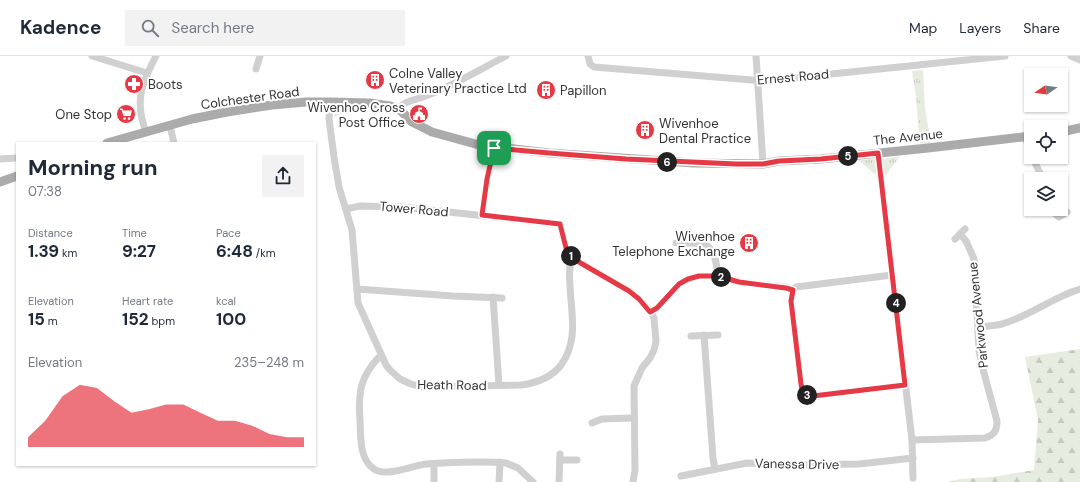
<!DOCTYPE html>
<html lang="en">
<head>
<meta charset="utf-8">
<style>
	body { margin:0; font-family:"DM Sans",sans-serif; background:#f2f2f3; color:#1f2937; height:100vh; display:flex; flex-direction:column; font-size:15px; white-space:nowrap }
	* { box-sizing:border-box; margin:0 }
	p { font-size:13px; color:#747a83 }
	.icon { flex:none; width:22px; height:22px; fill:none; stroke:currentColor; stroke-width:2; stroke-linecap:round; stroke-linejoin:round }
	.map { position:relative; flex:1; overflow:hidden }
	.details { position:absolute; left:16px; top:86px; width:300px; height:324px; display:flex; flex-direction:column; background:#fff; border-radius:0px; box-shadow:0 1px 3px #0004 }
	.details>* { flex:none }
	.needle { width:26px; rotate:257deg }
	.tools { position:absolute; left:1024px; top:12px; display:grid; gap:8px }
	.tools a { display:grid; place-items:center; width:44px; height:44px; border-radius:0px; background:#fff; box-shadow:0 1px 3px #0004; font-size:20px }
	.pin { position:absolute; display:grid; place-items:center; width:34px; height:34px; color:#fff; margin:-17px; border-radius:8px; box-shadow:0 2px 6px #0006 }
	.km { position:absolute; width:20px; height:20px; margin:-10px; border-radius:50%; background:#222; color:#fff; font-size:11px; line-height:20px; text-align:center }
	.round { display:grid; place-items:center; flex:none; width:42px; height:42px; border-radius:0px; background:#f2f2f3 }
	.overview { display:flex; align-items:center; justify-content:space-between; height:68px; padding:0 12px }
	h1 { font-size:22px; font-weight:700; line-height:30px }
	.figures { display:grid; grid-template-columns:repeat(3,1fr); gap:6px; height:68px; padding:4px 12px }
	.figures div { display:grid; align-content:center }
	.figures b { font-size:17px; font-weight:700 }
	.figures small { font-size:11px; font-weight:400 }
	.figures p { font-size:11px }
	.chart { height:112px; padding:8px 12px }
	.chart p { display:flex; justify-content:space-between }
	.chart svg { width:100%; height:72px; margin-top:4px; fill:#e63946; opacity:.7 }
	header { display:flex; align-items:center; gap:24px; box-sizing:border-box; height:56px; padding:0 20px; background:#fff; border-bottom:1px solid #e0e1e3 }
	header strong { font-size:19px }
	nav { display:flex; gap:22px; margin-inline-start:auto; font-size:14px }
	.search { width:280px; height:36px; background:#f2f2f3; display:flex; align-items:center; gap:10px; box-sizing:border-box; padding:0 14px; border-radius:0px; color:#747a83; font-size:15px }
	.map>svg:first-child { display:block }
	.grass { fill:url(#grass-tufts) }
	.forest { fill:url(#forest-firs) }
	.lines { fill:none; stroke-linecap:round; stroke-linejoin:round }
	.minor { stroke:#d0d0d0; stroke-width:7 }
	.major { stroke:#ababab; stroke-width:9 }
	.route-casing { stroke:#fff; stroke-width:8 }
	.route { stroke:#e63946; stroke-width:5 }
	.labels { text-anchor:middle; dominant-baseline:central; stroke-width:4; stroke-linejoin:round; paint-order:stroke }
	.poi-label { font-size:13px; fill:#333; stroke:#fff; text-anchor:start }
	.street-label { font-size:13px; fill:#333; stroke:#fff }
</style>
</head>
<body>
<header>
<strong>Kadence</strong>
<div class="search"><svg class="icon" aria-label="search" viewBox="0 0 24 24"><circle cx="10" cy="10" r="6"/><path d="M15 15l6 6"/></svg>Search here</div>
<nav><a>Map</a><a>Layers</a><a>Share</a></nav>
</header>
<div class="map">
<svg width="1080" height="426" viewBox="0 0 1080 426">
	<defs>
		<pattern id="grass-tufts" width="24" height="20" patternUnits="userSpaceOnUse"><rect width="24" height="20" fill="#e6ecdf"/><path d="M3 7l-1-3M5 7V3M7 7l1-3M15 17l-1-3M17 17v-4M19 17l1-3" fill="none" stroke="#c6cbc0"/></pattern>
		<pattern id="forest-firs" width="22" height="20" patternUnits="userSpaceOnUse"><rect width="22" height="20" fill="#e6ecdf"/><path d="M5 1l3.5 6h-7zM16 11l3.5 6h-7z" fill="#c6cbc0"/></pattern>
	</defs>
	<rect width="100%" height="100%" fill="#fff"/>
	<g class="grass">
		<polygon points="923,14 925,52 931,87 920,88 916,41 912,15"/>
		<polygon points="339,50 356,51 334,61 335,54"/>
		<polygon points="900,100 886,119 884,119 882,106 884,103"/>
		<polygon points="874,103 876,104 877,120 858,104"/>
	</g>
	<polygon class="forest" points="1080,293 1080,426 948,426 960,423 992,421 1034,414 1038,364 1025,301"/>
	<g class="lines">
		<g class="minor">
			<polyline points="92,0 147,17"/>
			<polyline points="588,0 590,8 594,11 764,25 1005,0"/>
			<polyline points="756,0 763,108"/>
			<polyline points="1071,0 1080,4"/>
			<polyline points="256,13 260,0"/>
			<path d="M330 46 329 63 334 101 339 131 352 174 358 247 386 309 390 314 400 323 411 328 421 331 521 329C537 327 551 322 561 309 579 284 571 258 570 229 569 219 569 211 572 202"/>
			<path d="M399 53C405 44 413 45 423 41 451 31 479 14 506 0"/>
			<polyline points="170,70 174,87"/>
			<path d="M146 76C134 45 142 27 156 0"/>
			<polyline points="1025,81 1031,97"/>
			<polyline points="878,97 912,384 913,422"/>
			<polyline points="1032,101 1043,123"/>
			<polyline points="0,103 17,102"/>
			<polyline points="346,153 360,150 402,151 560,168 566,192 572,202 629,235 639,243 651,256 654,262 656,285 654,294 650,302 642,312 634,330 635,414 633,426"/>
			<polyline points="1049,153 1059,161 1067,156"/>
			<polyline points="482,159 487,123 494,92"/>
			<polyline points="684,178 684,187"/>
			<polyline points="955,183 965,173"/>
			<path d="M676 187C709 187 714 185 718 220"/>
			<polyline points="892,219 796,231 793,234 791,245 801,328 802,333 806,338 813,340 905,329"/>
			<polyline points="357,233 453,240 502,242"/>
			<polyline points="493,241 499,329"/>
			<polyline points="651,256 657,252 679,228 688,223 699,220 718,220 739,226 786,231 793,234"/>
			<path d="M978 271C986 270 994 270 1002 268 1030 260 1053 241 1080 233"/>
			<polyline points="704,279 713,402 715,413"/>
			<polyline points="691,280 718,279"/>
			<path d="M381 299C360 320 358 336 360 365 361 381 359 403 374 413 385 421 409 411 421 409 428 407 435 408 442 407 463 406 485 405 506 407L518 412 533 426"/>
			<polyline points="592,367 602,363 634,362"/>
			<path d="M912 384 985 382C994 379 997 375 997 365L984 317 979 295 974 203 966 185 960 178"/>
			<polyline points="560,404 577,404"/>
			<polyline points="434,408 434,426"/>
			<polyline points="681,420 747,407 787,409 859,408 913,402"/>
			<polyline points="499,426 500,406"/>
			<polyline points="559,426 560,398"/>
		</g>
		<g class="major">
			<polyline points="1061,76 1080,72"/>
			<polyline points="107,87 192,63 227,56 272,49 306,46 330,46 370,47 390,50 399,53 412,66 432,76 479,89 549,97 694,107 763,108 779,105 821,103 928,92 1031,80"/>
			<polyline points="0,126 17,120"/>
		</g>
	</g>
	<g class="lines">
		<defs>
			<polygon id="route" points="494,92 549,97 626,103 736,108 763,108 779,105 821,103 878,97 905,329 813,340 806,338 802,333 801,328 791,245 793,234 786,232 739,226 718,220 699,220 688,223 679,228 657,252 650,256 639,243 629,235 572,202 566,192 560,168 482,159 487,123"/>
		</defs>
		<use href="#route" class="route-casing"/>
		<use href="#route" class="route"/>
	</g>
	<defs>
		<symbol id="building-disc" viewBox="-11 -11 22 22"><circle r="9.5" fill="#e63946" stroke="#fff"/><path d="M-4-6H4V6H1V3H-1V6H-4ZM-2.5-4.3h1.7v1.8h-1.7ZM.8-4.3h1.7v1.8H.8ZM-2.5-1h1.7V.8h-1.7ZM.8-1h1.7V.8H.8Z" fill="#fff"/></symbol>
		<symbol id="pharmacy-disc" viewBox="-11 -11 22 22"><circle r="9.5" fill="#e63946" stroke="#fff"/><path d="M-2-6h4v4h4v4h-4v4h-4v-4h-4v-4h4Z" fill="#fff"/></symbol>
		<symbol id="supermarket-disc" viewBox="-11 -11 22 22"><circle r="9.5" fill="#e63946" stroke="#fff"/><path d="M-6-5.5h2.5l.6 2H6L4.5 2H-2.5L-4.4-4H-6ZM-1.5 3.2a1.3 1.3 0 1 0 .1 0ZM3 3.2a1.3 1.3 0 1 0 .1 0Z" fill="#fff"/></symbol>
		<symbol id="civic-disc" viewBox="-11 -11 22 22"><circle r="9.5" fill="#e63946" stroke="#fff"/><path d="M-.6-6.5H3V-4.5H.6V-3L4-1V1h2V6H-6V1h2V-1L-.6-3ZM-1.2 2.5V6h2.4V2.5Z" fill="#fff"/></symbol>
	</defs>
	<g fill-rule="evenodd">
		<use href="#building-disc" x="364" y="13" width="22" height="22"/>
		<use href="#pharmacy-disc" x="123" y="17" width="22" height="22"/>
		<use href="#building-disc" x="535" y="23" width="22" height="22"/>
		<use href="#supermarket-disc" x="115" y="47" width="22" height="22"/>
		<use href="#civic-disc" x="408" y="47" width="22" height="22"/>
		<use href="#building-disc" x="634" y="63" width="22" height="22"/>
		<use href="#building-disc" x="738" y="176" width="22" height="22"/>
	</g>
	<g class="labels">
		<g class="poi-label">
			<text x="389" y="17">Colne Valley<tspan x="389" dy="15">Veterinary Practice Ltd</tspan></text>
			<text x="148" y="28">Boots</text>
			<text x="560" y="34">Papillon</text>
			<text x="405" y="51" text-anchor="end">Wivenhoe Cross<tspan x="405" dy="15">Post Office</tspan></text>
			<text x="112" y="58" text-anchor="end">One Stop</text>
			<text x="659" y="67">Wivenhoe<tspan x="659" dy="15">Dental Practice</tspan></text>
			<text x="735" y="180" text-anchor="end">Wivenhoe<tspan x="735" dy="15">Telephone Exchange</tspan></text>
		</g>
		<g class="street-label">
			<text transform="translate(793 21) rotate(-5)">Ernest Road</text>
			<text transform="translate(250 42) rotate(-8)">Colchester Road</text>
			<text transform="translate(908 81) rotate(-6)">The Avenue</text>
			<text transform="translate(414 153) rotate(5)">Tower Road</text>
			<text transform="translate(978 259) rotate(-96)">Parkwood Avenue</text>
			<text transform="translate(452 329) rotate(1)">Heath Road</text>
			<text transform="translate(797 408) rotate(1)">Vanessa Drive</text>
		</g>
	</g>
</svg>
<div class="tools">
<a><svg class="needle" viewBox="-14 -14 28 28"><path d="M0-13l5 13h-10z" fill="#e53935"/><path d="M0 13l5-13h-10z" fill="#747a83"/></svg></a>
<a><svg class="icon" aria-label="locate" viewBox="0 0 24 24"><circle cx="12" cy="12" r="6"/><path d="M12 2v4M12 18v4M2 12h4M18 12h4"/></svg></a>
<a><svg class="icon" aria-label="layers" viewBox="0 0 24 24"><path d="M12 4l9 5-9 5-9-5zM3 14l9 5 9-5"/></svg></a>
</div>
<div class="pin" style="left:494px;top:92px;background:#1e9e55"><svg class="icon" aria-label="arrive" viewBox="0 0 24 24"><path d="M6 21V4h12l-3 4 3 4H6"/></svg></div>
<b class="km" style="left:571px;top:200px">1</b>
<b class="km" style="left:721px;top:221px">2</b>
<b class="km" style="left:807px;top:339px">3</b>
<b class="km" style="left:896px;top:247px">4</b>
<b class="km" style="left:848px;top:100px">5</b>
<b class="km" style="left:667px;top:106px">6</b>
<section class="details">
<div class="overview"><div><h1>Morning run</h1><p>07:38</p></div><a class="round"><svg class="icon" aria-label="share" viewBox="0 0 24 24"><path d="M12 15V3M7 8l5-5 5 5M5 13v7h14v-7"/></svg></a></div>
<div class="figures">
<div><p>Distance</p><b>1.39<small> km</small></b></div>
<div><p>Time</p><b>9:27</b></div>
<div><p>Pace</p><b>6:48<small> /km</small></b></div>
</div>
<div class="figures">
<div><p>Elevation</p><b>15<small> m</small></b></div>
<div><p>Heart rate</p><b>152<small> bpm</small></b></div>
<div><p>kcal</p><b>100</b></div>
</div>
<div class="chart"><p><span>Elevation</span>235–248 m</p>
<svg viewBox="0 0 160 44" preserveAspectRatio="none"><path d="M0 44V38L10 28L20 13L30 6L40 8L50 16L60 23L70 21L80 18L90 18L100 23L110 28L120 28L130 31L140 36L150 38L160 38V44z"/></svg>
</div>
</section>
</div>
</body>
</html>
